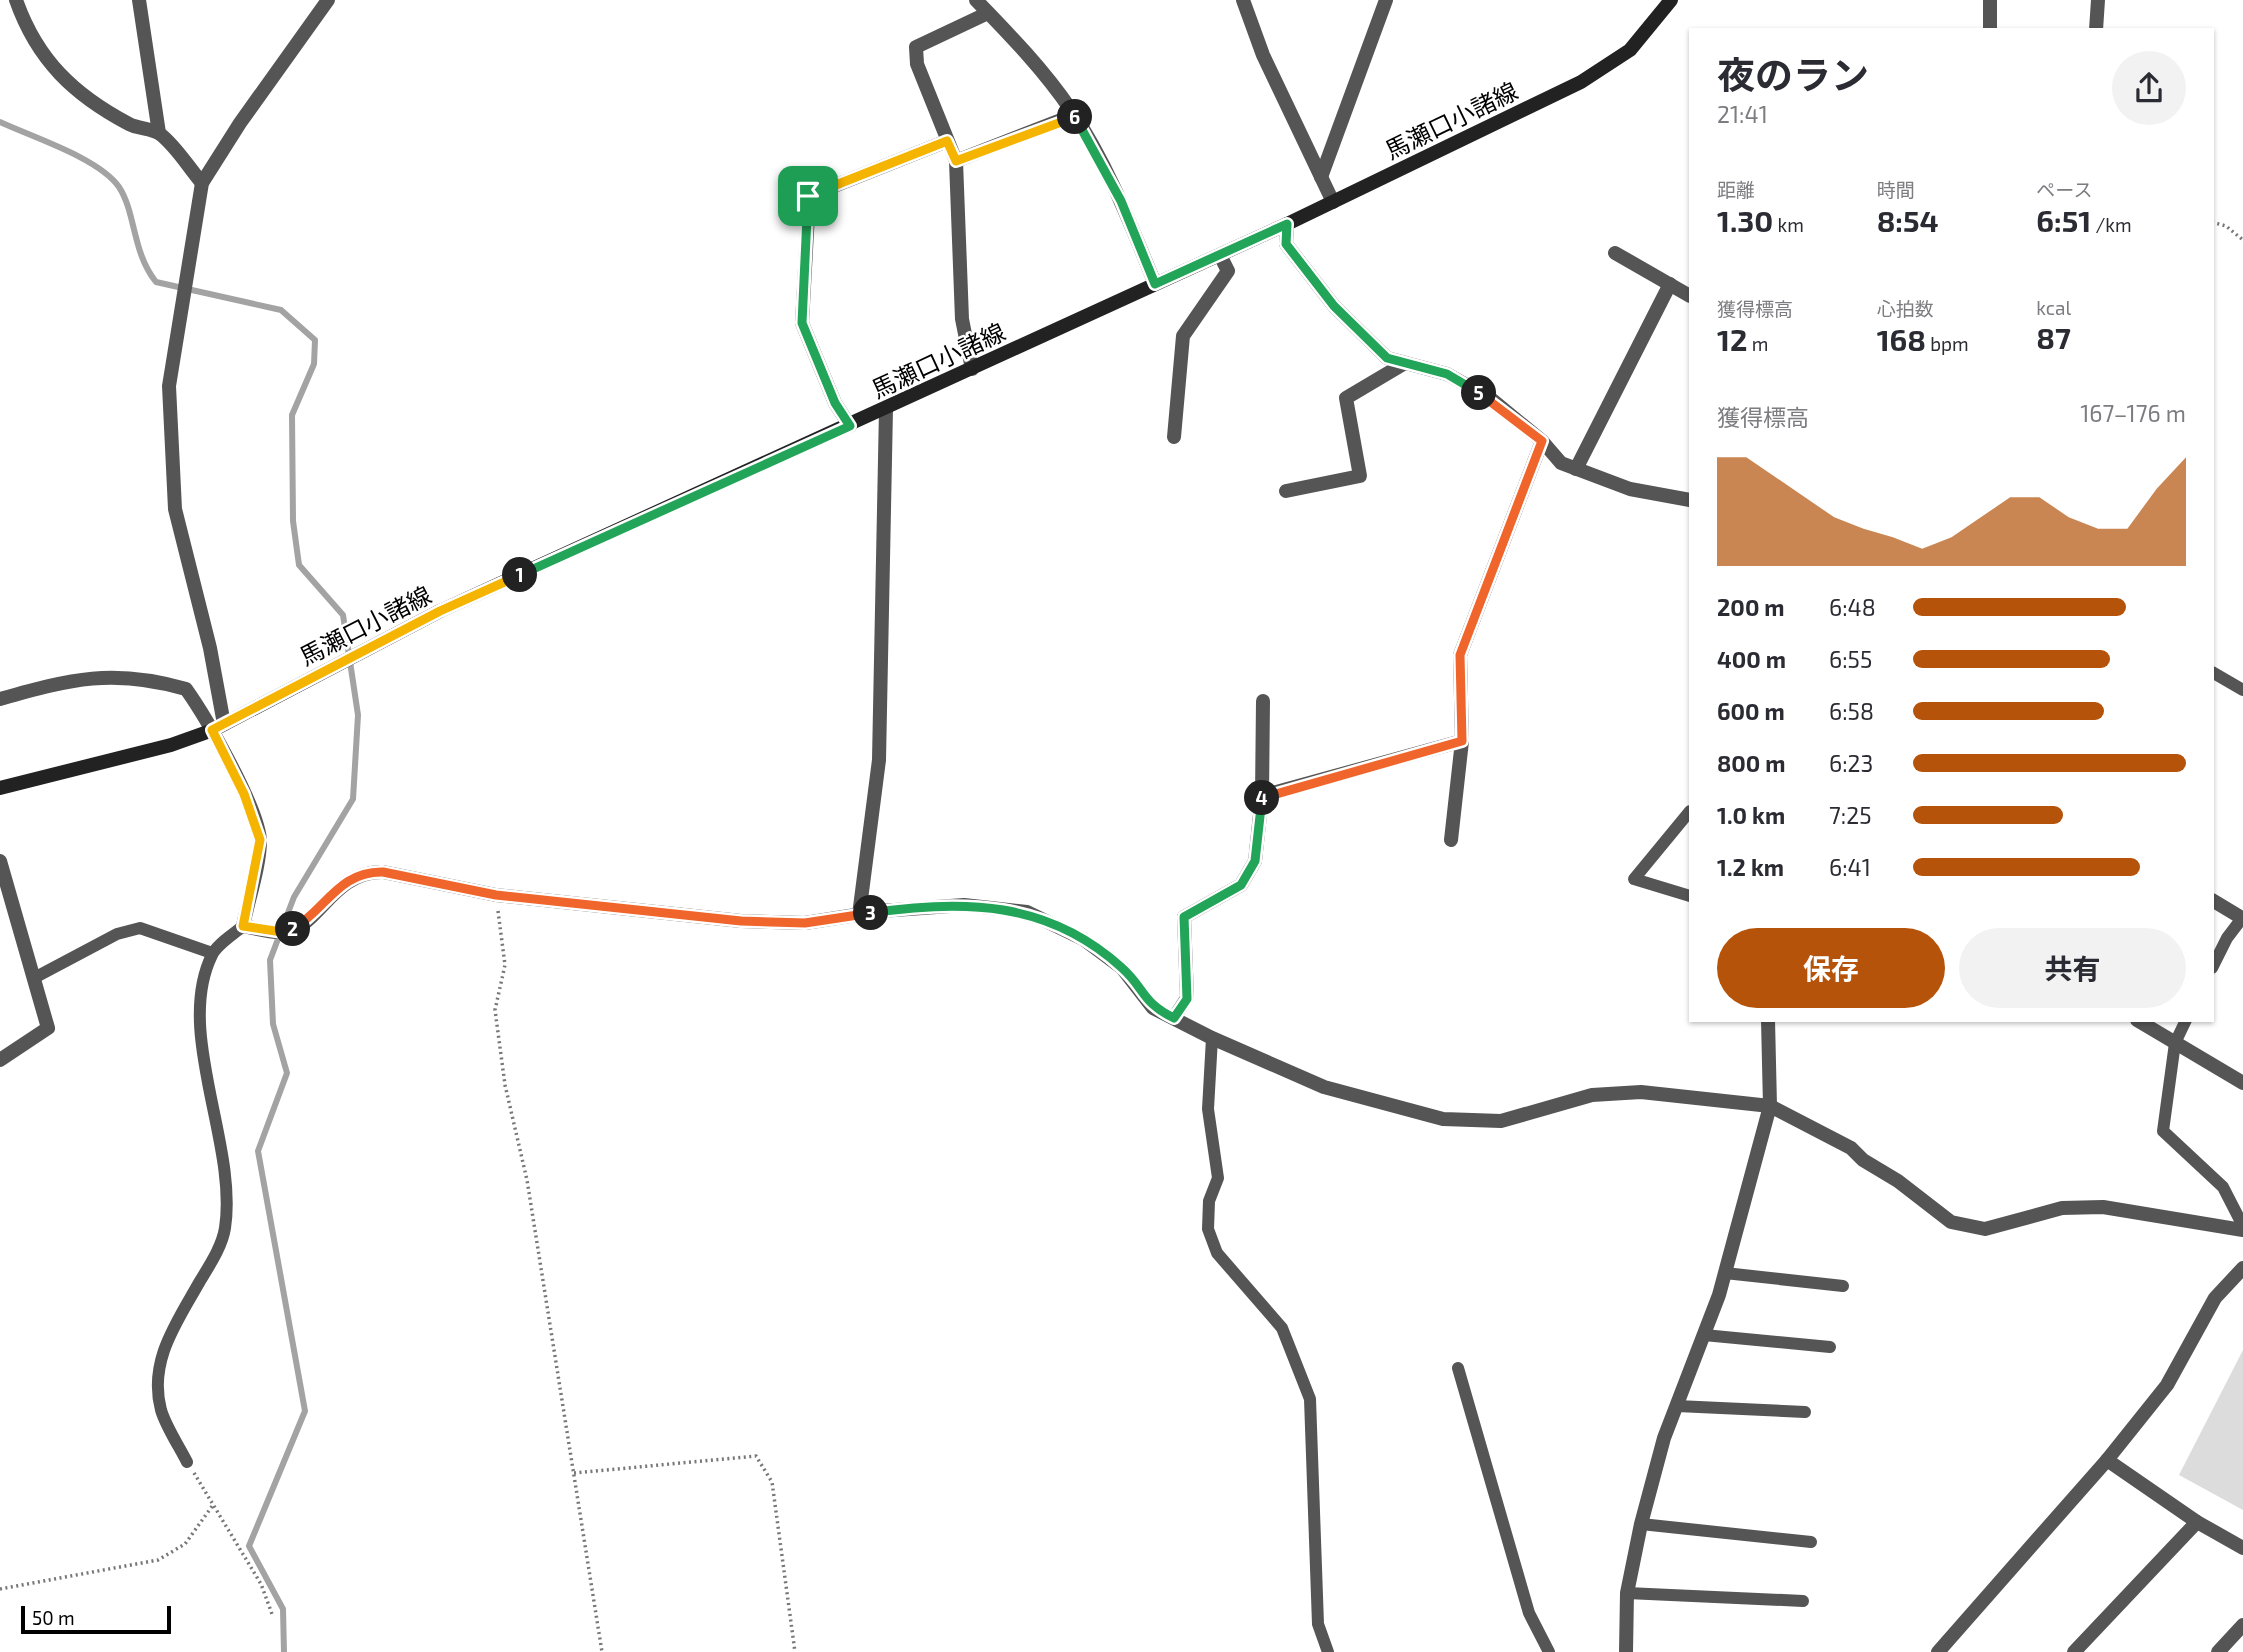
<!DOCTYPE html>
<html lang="ja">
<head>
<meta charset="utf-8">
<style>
	body { margin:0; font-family:"Exo 2","Noto Sans JP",sans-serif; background:#f2f2f3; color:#2b2b33; height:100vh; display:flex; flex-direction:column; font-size:26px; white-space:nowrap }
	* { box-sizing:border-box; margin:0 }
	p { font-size:23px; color:#7c7c81 }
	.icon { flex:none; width:38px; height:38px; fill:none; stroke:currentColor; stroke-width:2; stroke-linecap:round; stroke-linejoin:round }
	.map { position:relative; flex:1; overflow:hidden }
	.drawer { position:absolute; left:1689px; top:28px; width:525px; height:994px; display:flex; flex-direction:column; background:#fff; border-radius:0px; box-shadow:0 2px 5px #0004 }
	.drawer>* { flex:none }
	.scale { position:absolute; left:21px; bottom:18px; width:150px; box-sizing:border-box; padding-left:7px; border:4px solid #000; border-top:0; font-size:19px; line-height:24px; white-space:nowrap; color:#000; -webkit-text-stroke:5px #fff; paint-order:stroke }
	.pin { position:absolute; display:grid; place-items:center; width:60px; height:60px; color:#fff; margin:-30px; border-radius:14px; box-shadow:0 4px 10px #0006 }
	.km { position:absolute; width:35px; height:35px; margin:-18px; border-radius:50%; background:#222; color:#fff; font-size:19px; line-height:35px; text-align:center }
	.round { display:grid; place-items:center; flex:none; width:74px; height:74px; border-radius:37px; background:#f2f2f3 }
	.headline { display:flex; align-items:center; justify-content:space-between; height:119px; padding:0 28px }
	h1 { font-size:38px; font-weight:700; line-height:52px }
	.figures { display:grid; grid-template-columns:repeat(3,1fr); gap:10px; height:119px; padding:7px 28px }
	.figures div { display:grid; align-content:center }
	.figures b { font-size:30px; font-weight:700 }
	.figures small { font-size:19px; font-weight:400 }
	.figures p { font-size:19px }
	.chart { height:196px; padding:14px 28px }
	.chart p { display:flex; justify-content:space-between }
	.chart svg { width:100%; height:126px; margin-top:7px; fill:#b45309; opacity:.7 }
	.action { display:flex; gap:14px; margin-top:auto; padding:14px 28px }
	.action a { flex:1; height:80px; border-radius:42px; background:#b45309; color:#fff; font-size:28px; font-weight:700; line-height:80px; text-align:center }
	.action a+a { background:#f2f2f3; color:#2b2b33 }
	ul { padding:0 28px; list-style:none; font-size:23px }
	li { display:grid; grid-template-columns:112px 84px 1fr; align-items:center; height:52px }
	li i { height:18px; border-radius:9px; background:#b45309 }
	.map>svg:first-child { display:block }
	.green { fill:#dcdcdc }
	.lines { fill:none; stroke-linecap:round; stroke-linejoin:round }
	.stream { stroke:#a3a3a3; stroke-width:6 }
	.path { stroke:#777; stroke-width:3.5; stroke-dasharray:2 3.5; stroke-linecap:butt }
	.service { stroke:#555; stroke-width:12 }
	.minor { stroke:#555; stroke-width:14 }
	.secondary { stroke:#222; stroke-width:14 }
	.split-1-casing { stroke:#fff; stroke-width:14 }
	.split-2-casing { stroke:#fff; stroke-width:14 }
	.split-3-casing { stroke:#fff; stroke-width:14 }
	.split-4-casing { stroke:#fff; stroke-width:14 }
	.split-5-casing { stroke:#fff; stroke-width:14 }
	.split-6-casing { stroke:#fff; stroke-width:14 }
	.split-7-casing { stroke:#fff; stroke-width:14 }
	.split-1 { stroke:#22a559; stroke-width:9 }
	.split-2 { stroke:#f5b400; stroke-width:9 }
	.split-3 { stroke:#f0652b; stroke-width:9 }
	.split-4 { stroke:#22a559; stroke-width:9 }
	.split-5 { stroke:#f0652b; stroke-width:9 }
	.split-6 { stroke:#22a559; stroke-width:9 }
	.split-7 { stroke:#f5b400; stroke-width:9 }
	.labels { text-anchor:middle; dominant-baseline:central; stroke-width:5; stroke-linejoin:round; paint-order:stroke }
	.street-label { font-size:24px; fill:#000; stroke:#fff }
</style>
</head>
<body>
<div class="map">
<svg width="2243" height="1652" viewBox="0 0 2243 1652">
	<rect width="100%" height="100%" fill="#fff"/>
	<polygon class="green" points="2243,1350 2243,1510 2179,1475"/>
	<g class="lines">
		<path class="stream" d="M0 122C32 137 99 158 119 187 136 213 132 252 156 282L281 310 315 340 314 364 292 415 293 521 299 565 343 615 358 715 353 799 294 897 270 960 273 1024 287 1073 258 1151 305 1411 249 1546 283 1609 284 1652"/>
		<g class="path">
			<polyline points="2212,222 2226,226 2243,240"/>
			<polyline points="498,911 505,965 495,1010 505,1085 527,1180 602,1652"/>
			<polyline points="194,1473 261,1584 272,1614"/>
			<polyline points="574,1473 756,1456 772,1482 795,1652"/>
			<polyline points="0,1589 158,1560 185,1544 213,1505"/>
		</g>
		<g class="service">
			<polyline points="2212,672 2243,690"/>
			<polyline points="1690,811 1634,879 1690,896"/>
			<polyline points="2212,968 2227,938 2243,917"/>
			<polyline points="34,978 117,934 140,928 212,953"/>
			<polyline points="2186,1020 2175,1043 2163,1131 2223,1187 2243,1226"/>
			<polyline points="1212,1038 1208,1109 1218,1178 1209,1201 1208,1229 1217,1253 1282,1328 1310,1399 1318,1624 1328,1652"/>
			<polyline points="1725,1273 1843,1286"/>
			<polyline points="1704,1335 1830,1347"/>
			<polyline points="1458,1368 1529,1613 1549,1652"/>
			<polyline points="1677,1406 1805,1412"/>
			<path d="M187 1462C179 1446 166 1427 161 1410 148 1361 177 1322 200 1281 209 1266 222 1247 225 1228 238 1144 174 1032 212 955 217 944 234 934 243 926"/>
			<polyline points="1641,1524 1811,1542"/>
			<polyline points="1627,1593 1803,1601"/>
		</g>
		<g class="minor">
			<path d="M16 0C37 60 74 95 129 124 138 129 152 128 160 134 176 146 189 168 202 183"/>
			<polyline points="139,0 159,133"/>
			<path d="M976 0C1009 34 1044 70 1071 110 1107 163 1131 225 1155 284"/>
			<polyline points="1243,0 1263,55 1333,202"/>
			<polyline points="1990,30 1990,0"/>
			<polyline points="2096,30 2098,0"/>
			<polyline points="956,161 1074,115"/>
			<polyline points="1321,177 1386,0"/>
			<polyline points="1287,224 1286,244 1334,306 1387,358 1447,374 1491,399 1542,441 1561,463 1630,489 1690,500"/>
			<polyline points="1615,253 1690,296"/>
			<polyline points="972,369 962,319 956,161 917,64 916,47 988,13"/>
			<polyline points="850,426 835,403 802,323 809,196 947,141"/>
			<polyline points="1174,437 1183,336 1228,271 1220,255"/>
			<polyline points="1576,469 1670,284"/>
			<polyline points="1286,491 1360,476 1346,398 1405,363"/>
			<path d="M0 699C71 679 113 668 186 689 206 717 259 809 260 841 260 865 248 901 243 926 255 928 270 933 282 932 319 930 331 871 383 872L496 895 741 921 805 923 881 911 964 905 1027 912 1083 939 1122 968 1153 1008 1212 1038 1324 1087 1443 1119 1501 1121 1592 1095 1641 1092 1770 1106 1851 1148 1863 1160 1898 1181 1951 1222 1985 1229 2062 1208 2103 1207 2243 1230"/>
			<polyline points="224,724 210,648 175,509 169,386 202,183 240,123 328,0"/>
			<polyline points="1262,796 1263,701"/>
			<polyline points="1451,840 1462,741 1460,655 1542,441"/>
			<polyline points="0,861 48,1028 0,1060"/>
			<polyline points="2212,900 2242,918"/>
			<polyline points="859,915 879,760 886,409"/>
			<polyline points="1174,1018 1187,998 1184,917 1241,885 1255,861 1262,796 1462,741"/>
			<polyline points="2137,1020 2243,1083"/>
			<polyline points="2107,1460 2197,1522 2243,1548"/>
			<polyline points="1626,1652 1627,1593 1641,1524 1664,1438 1719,1295 1770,1106 1768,1020"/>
			<polyline points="1938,1652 2107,1460 2167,1385 2215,1298 2243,1268"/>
			<polyline points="2074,1652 2197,1522"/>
			<polyline points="2218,1652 2243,1625"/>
		</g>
		<polyline class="secondary" points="0,788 171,745 213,730 440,611 1287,224 1581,82 1630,50 1671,0"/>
	</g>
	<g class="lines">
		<defs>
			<polyline id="split-1" points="520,575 850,426 835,403 802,323 808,196"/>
			<polyline id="split-2" points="293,929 282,932 243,926 260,840 244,794 212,730 440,611 520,575"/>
			<path id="split-3" d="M293 929C326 909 339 871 383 872L496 895 741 921 805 923 871 913"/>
			<path id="split-4" d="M871 913C963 899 1048 901 1121 967 1145 988 1141 1002 1174 1018L1187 999 1184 917 1241 885 1255 861 1262 798"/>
			<polyline id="split-5" points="1262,798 1462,741 1460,655 1542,441 1479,393"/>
			<polyline id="split-6" points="1075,117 1121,201 1155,284 1287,224 1286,244 1334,306 1387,358 1447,374 1479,393"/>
			<polyline id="split-7" points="808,196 947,141 956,161 1075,117"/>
		</defs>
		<use href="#split-1" class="split-1-casing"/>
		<use href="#split-2" class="split-2-casing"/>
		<use href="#split-3" class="split-3-casing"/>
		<use href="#split-4" class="split-4-casing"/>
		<use href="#split-5" class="split-5-casing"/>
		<use href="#split-6" class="split-6-casing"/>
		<use href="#split-7" class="split-7-casing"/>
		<use href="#split-1" class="split-1"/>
		<use href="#split-2" class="split-2"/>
		<use href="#split-3" class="split-3"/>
		<use href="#split-4" class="split-4"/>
		<use href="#split-5" class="split-5"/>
		<use href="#split-6" class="split-6"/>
		<use href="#split-7" class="split-7"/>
	</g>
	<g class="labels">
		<g class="street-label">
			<text transform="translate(1451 120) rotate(-26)">馬瀬口小諸線</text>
			<text transform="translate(938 360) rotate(-25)">馬瀬口小諸線</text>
			<text transform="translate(365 625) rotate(-27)">馬瀬口小諸線</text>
		</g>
	</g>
</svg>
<div class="scale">50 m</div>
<div class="pin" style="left:808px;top:196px;background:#1e9e55"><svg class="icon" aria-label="arrive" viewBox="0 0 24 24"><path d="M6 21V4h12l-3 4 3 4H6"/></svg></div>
<b class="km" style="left:520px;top:575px">1</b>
<b class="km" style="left:293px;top:929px">2</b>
<b class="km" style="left:871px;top:913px">3</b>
<b class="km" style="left:1262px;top:798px">4</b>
<b class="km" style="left:1479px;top:393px">5</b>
<b class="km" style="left:1075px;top:117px">6</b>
<section class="drawer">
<div class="headline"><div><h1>夜のラン</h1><p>21:41</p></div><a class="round"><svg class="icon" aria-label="share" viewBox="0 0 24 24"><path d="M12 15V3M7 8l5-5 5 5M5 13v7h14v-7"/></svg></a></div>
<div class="figures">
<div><p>距離</p><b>1.30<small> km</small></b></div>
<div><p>時間</p><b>8:54</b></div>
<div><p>ペース</p><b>6:51<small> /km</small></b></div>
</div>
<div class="figures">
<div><p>獲得標高</p><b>12<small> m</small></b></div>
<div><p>心拍数</p><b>168<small> bpm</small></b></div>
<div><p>kcal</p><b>87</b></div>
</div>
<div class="chart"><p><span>獲得標高</span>167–176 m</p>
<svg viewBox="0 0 160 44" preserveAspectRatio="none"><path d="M0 44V6L10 6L20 13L30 20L40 27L50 31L60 34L70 38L80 34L90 27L100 20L110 20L120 27L130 31L140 31L150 17L160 6V44z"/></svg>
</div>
<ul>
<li><b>200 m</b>6:48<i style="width:78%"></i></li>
<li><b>400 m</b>6:55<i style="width:72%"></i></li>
<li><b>600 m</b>6:58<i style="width:70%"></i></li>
<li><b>800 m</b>6:23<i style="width:100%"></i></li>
<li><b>1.0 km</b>7:25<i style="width:55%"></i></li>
<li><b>1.2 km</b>6:41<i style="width:83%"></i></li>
</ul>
<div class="action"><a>保存</a><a>共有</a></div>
</section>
</div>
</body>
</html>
